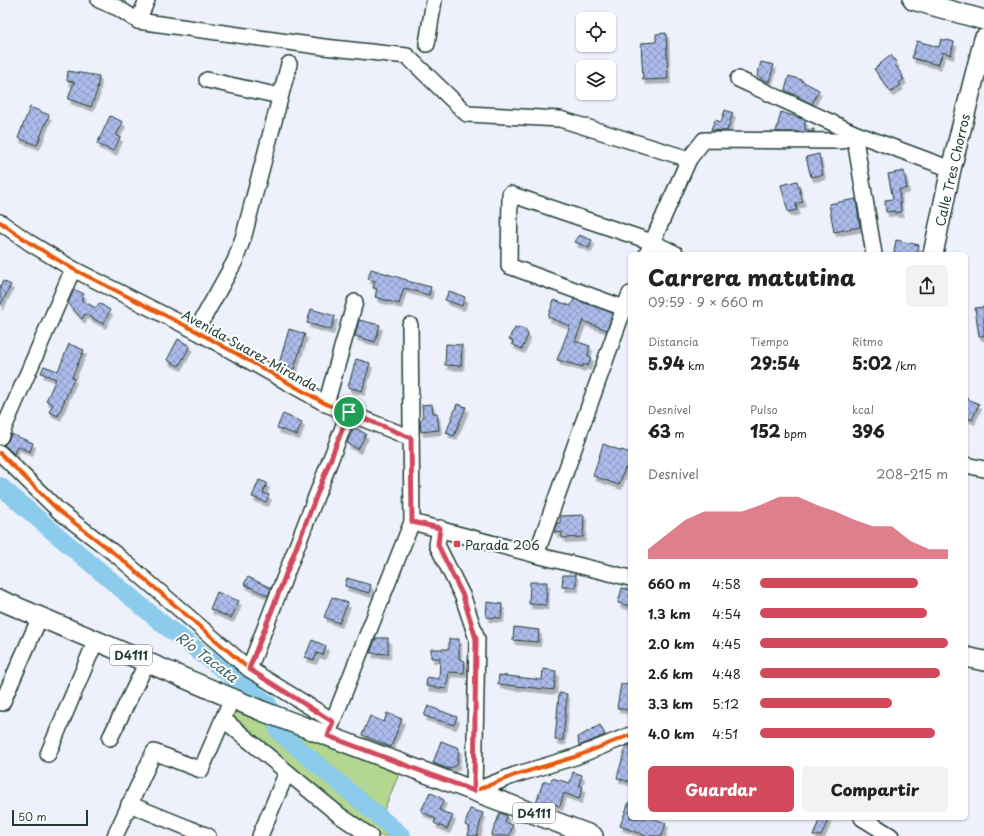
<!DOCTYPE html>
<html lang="es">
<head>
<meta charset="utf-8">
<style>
	body { margin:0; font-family:"Playpen Sans",sans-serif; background:#f2f2f2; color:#222; height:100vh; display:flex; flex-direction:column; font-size:15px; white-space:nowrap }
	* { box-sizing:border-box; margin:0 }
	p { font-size:13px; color:#767676 }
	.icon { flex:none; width:22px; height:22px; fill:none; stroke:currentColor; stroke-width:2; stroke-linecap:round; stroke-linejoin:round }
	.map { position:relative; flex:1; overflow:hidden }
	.side { position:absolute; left:628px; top:252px; width:340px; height:568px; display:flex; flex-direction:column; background:#fff; border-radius:6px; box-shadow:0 1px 3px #0004 }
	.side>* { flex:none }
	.fabs { position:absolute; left:576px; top:12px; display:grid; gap:8px }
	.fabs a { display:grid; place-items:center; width:40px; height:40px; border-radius:6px; background:#fff; box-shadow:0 1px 3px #0004; font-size:20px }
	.scale { position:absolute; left:12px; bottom:10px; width:76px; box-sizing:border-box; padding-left:4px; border:2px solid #1f3d34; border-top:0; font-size:11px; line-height:14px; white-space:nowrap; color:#1f3d34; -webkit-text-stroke:3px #fff; paint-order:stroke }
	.pin { position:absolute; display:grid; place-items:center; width:34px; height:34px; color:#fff; margin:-17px; border:2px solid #fff; border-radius:50%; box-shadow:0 1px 4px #0007 }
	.round { display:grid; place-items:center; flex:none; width:42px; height:42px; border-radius:6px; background:#f2f2f2 }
	.overview { display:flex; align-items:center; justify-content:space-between; height:68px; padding:0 20px }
	h1 { font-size:22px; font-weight:800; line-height:30px }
	.metrics { display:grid; grid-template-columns:repeat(3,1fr); gap:6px; height:68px; padding:4px 20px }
	.metrics div { display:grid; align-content:center }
	.metrics b { font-size:17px; font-weight:800 }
	.metrics small { font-size:11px; font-weight:400 }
	.metrics p { font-size:11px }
	.chart { height:112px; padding:8px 20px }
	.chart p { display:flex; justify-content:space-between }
	.chart svg { width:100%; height:72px; margin-top:4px; fill:#d1495b; opacity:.7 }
	.primary-button { display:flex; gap:8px; margin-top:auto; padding:8px 20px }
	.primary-button a { flex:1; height:46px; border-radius:6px; background:#d1495b; color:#fff; font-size:16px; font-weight:800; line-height:46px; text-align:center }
	.primary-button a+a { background:#f2f2f2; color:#222 }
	ul { padding:0 20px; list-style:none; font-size:13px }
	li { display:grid; grid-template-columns:64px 48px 1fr; align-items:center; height:30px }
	li i { height:10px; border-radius:5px; background:#d1495b }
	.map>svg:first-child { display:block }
	.green { fill:#b3d691; stroke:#698a62 }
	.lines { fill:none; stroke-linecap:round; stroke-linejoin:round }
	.river { stroke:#8bcbec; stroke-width:18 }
	.building { fill:url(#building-cross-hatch); stroke:#1f3d34; filter:url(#shadow) }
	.minor-casing { stroke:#1f3d34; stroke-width:18 }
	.major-casing { stroke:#1f3d34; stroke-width:22 }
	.minor { stroke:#fff; stroke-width:15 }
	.major { stroke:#fff; stroke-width:19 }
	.cycleway-casing { stroke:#fff; stroke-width:6 }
	.cycleway { stroke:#e8590c; stroke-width:4 }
	.route-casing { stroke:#fff; stroke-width:8 }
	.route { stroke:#d1495b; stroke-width:5 }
	.poi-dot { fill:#d1495b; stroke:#fff; stroke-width:1.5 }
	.labels { text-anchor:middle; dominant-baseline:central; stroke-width:4; stroke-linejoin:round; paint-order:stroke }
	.shield { fill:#fff; stroke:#627771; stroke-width:1 }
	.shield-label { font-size:12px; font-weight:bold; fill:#1f3d34 }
	.street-label { font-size:13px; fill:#1f3d34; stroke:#fff }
	.poi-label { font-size:13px; fill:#1f3d34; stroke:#fff; text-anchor:start }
	.water-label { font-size:14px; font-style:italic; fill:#3a6062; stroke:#fff }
</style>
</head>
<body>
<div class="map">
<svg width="984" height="836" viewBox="0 0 984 836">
	<defs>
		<pattern id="building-cross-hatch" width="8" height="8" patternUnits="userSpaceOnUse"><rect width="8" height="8" fill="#acbbeb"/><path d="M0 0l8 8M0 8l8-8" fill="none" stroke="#8b99bf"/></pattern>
		<filter id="shadow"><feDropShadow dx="2.5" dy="4.5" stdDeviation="0" flood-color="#0004"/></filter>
	</defs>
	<rect width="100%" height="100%" fill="#eef1fb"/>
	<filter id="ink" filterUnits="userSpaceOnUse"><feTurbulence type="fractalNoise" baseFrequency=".025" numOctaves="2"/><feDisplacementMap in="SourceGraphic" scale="8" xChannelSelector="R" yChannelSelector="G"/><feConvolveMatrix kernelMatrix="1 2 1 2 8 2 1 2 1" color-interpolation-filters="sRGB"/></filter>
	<g filter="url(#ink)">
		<g class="green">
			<polygon points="231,707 272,724 272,732 395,836 380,836 343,812 228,717"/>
			<polygon points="285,728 399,774 384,810"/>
		</g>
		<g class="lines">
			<polyline class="river" points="0,486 57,535 164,625 268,704 279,732 402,836"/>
		</g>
		<g class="building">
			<polygon points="666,33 668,79 643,80 641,43 656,42 656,34"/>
			<polygon points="941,39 946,41 947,40 954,42 951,55 943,52 938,65 912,58 917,41 939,47"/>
			<polygon points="891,55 897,63 895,65 903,76 902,77 904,79 899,83 901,85 891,92 874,69"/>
			<polygon points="761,62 774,65 769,82 757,76"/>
			<polygon points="68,71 99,76 97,91 91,107 68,99 74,82 67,81"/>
			<polygon points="789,76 802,80 802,81 819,90 812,104 798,97 799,96 791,93 785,90"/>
			<polygon points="30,107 49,115 37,145 18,138"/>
			<polygon points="725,110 733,113 727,131 711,130 715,120 721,122"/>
			<polygon points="781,112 803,119 805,121 805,130 814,129 814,132 776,132"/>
			<polygon points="110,116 123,122 116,136 120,137 114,151 97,144"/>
			<polygon points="819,154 823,175 811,177 806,157"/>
			<polygon points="904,171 907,188 899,190 901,212 895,213 895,211 886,212 885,200 893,199 888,174"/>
			<polygon points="797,181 803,202 796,204 797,210 788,212 781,185"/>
			<polygon points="856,199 860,227 834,232 829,204"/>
			<polygon points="579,235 592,240 589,248 575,242"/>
			<polygon points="896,240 919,245 917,254 898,254 898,253 894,252"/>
			<polygon points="371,269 407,280 407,281 431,287 429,295 404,288 399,304 375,297 377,289 373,288 375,281 368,279"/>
			<polygon points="3,281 11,285 0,306 0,287"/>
			<polygon points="74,289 84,294 81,300 96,308 99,303 110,310 103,324 85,314 82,319 68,303"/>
			<polygon points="449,291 465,297 462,306 445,300"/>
			<polygon points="574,299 613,313 607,330 583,321 575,341 590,346 588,355 591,357 588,366 583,364 583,367 557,360 570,326 548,317 554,300 571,306"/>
			<polygon points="984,307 984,336 979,336 975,308"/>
			<polygon points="311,309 335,316 331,330 307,323"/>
			<polygon points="359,320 380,325 375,342 355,336"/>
			<polygon points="518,327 525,329 528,335 522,349 512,344 513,341 509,339 512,332 513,332 515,328 518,329"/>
			<polygon points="289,329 305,334 294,369 279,364"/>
			<polygon points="178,339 190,346 179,366 167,360"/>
			<polygon points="69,344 84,350 72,377 74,378 58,416 49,412 53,404 46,401 56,379 41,373 44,366 58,371"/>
			<polygon points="446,344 462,345 461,366 445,365"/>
			<polygon points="356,359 370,363 362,391 348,387"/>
			<polygon points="966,398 979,404 972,420 966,417"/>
			<polygon points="432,404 433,413 437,413 439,430 421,432 420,420 423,418 422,405"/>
			<polygon points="457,404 466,407 454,436 446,433"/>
			<polygon points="283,414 302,422 297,435 277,428"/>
			<polygon points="354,427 366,434 358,449 347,443"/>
			<polygon points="11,434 33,443 30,452 17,446 14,454 4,445 8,441"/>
			<polygon points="603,444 622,451 622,450 630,453 630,460 627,468 625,468 619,485 593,476"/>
			<polygon points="259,480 267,483 263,493 269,495 266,502 252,497"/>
			<polygon points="584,515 583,537 562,538 562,532 555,533 555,528 557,523 560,523 560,516"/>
			<polygon points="563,575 576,575 576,587 562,587"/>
			<polygon points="248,577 271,588 268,596 244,584"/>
			<polygon points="347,578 371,585 369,593 345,586"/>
			<polygon points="530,582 547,582 546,605 529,604"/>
			<polygon points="622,588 630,590 630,606 618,603"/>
			<polygon points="217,592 239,601 231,618 210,609"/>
			<polygon points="332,597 348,603 339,623 324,617"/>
			<polygon points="487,602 502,604 501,618 486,617"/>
			<polygon points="514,627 539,630 538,642 513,640"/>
			<polygon points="376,638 388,638 388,654 370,653"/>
			<polygon points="449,639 459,639 459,658 465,661 464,673 449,672 446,689 426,686 427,677 439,679 440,658 431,658 431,649 449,649"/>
			<polygon points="312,640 326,646 323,655 317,653 314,660 305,657"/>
			<polygon points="543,669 556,671 554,690 498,684 499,675 542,680"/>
			<polygon points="621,684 630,685 630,710 617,708"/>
			<polygon points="559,693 567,694 563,740 555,740"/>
			<polygon points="428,706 457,717 454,725 424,716"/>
			<polygon points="387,713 402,719 391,747 362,735 370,716 384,722"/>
			<polygon points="600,725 605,735 579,746 578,737"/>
			<polygon points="441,741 459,748 457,765 449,769 433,763"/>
			<polygon points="630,745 630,782 617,778 626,746"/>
			<polygon points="573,772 582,775 579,785 583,787 579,799 564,793 560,806 545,801 544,805 536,803 543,782 551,782 552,778 570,783"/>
			<polygon points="430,792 444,800 439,810 453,816 447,829 434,823 436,819 421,811"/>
			<polygon points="629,802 630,802 630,818 652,818 666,823 662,836 646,836 620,826"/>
			<polygon points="470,809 483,813 477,836 468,836 470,827 465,825"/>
			<polygon points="500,813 507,815 505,822 513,825 509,836 491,836"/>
			<polygon points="820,818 829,818 821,836 813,836"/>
		</g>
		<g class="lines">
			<defs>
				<g id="minor">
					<polyline points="99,0 118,8 138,21 324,47 407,56 467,114 560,119 689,159"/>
					<polyline points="138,21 147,0"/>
					<polyline points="427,44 434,0"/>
					<polyline points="738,79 854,133 951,169"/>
					<polyline points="207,80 280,96"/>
					<polyline points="0,222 30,243 73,269 196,331 326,404 411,438"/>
					<polyline points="647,254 689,159 704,140 842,141 854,133 874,254"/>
					<polyline points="624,308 509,266 510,194 652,242 676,254"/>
					<polyline points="196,331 235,261 244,235 289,64"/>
					<polyline points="326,404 355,302"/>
					<polyline points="0,437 73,269"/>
					<polyline points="0,453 59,511 119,557 249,669 333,721"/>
					<polyline points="966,465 984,469"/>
					<polyline points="412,522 536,555 630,578"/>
					<polyline points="440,528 437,545 463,597 477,639 474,791 515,775 575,757 630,735"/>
					<polyline points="536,555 624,308 630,294"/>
					<polyline points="249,669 349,412"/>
					<polyline points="2,703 40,617"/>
					<polyline points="223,719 339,815 370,836"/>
					<polyline points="329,731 412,522 410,325"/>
					<polyline points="110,738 147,662"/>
					<polyline points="48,754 96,640"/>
					<polyline points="129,804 208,836"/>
					<polyline points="862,818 891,836"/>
					<polyline points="115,836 154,752 201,770 232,698"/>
					<polyline points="260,836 287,772"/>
				</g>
				<g id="major">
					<polyline points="913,0 984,20"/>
					<polyline points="933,254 951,169 984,39"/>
					<polyline points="0,600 262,711 593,836"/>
					<polyline points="966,657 984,661"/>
				</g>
			</defs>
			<use href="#minor" class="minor-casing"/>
			<use href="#major" class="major-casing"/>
			<use href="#minor" class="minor"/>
			<use href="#major" class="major"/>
			<defs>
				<g id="cycleway">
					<polyline points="0,222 30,243 73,269 196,331 326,404 411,438"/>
					<polyline points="0,453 59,511 119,557 249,669 333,721"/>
					<polyline points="440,528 437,545 463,597 477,639 474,791 515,775 575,757 630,735"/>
				</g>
			</defs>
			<use href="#cycleway" class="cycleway-casing"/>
			<use href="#cycleway" class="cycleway"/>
		</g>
	</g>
	<g class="lines" filter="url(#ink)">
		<defs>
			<polygon id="route" points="349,412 411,438 412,522 440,528 438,545 463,596 476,639 474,791 328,736 333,722 249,669"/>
		</defs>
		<use href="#route" class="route-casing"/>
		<use href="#route" class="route"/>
	</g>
	<rect class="poi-dot" x="453" y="540" width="8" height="8" rx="2"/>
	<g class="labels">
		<g class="shield">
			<rect x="110" y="645" width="42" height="20" rx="3"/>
			<rect x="513" y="803" width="42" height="20" rx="3"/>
		</g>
		<g class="shield-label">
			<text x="131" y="655">D4111</text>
			<text x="534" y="813">D4111</text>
		</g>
		<g class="street-label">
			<text transform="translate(952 170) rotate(-77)">Calle Tres Chorros</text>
			<text transform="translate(250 350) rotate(29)">Avenida Suarez Miranda</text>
		</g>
		<g class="poi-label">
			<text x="465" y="544">Parada 206</text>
		</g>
		<g class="water-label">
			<text transform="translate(207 657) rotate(37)">Río Tacata</text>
		</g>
	</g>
</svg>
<div class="fabs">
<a><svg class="icon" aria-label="locate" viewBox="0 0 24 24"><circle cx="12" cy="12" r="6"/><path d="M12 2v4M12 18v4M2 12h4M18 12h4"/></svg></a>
<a><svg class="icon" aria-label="layers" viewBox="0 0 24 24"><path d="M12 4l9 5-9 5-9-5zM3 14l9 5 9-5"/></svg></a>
</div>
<div class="scale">50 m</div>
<div class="pin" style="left:349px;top:412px;background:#1e9e55"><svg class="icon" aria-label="arrive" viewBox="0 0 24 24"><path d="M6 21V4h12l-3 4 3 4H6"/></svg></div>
<section class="side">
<div class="overview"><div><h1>Carrera matutina</h1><p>09:59 · 9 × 660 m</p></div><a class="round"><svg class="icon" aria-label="share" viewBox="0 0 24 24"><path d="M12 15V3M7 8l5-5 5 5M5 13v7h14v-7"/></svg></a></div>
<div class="metrics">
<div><p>Distancia</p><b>5.94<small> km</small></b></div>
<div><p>Tiempo</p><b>29:54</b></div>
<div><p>Ritmo</p><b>5:02<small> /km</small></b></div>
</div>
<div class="metrics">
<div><p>Desnivel</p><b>63<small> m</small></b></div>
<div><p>Pulso</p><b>152<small> bpm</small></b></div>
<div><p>kcal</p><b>396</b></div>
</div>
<div class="chart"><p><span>Desnivel</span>208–215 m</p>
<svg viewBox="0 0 160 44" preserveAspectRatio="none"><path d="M0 44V38L10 29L20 20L30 15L40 15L50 15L60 11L70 6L80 6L90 11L100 15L110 20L120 24L130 24L140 33L150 38L160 38V44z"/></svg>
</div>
<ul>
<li><b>660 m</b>4:58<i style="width:84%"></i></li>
<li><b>1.3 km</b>4:54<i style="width:89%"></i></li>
<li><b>2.0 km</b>4:45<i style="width:100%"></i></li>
<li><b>2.6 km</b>4:48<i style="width:96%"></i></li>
<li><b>3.3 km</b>5:12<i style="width:70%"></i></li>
<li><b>4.0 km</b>4:51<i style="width:93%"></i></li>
</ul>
<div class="primary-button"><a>Guardar</a><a>Compartir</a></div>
</section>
</div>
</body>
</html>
